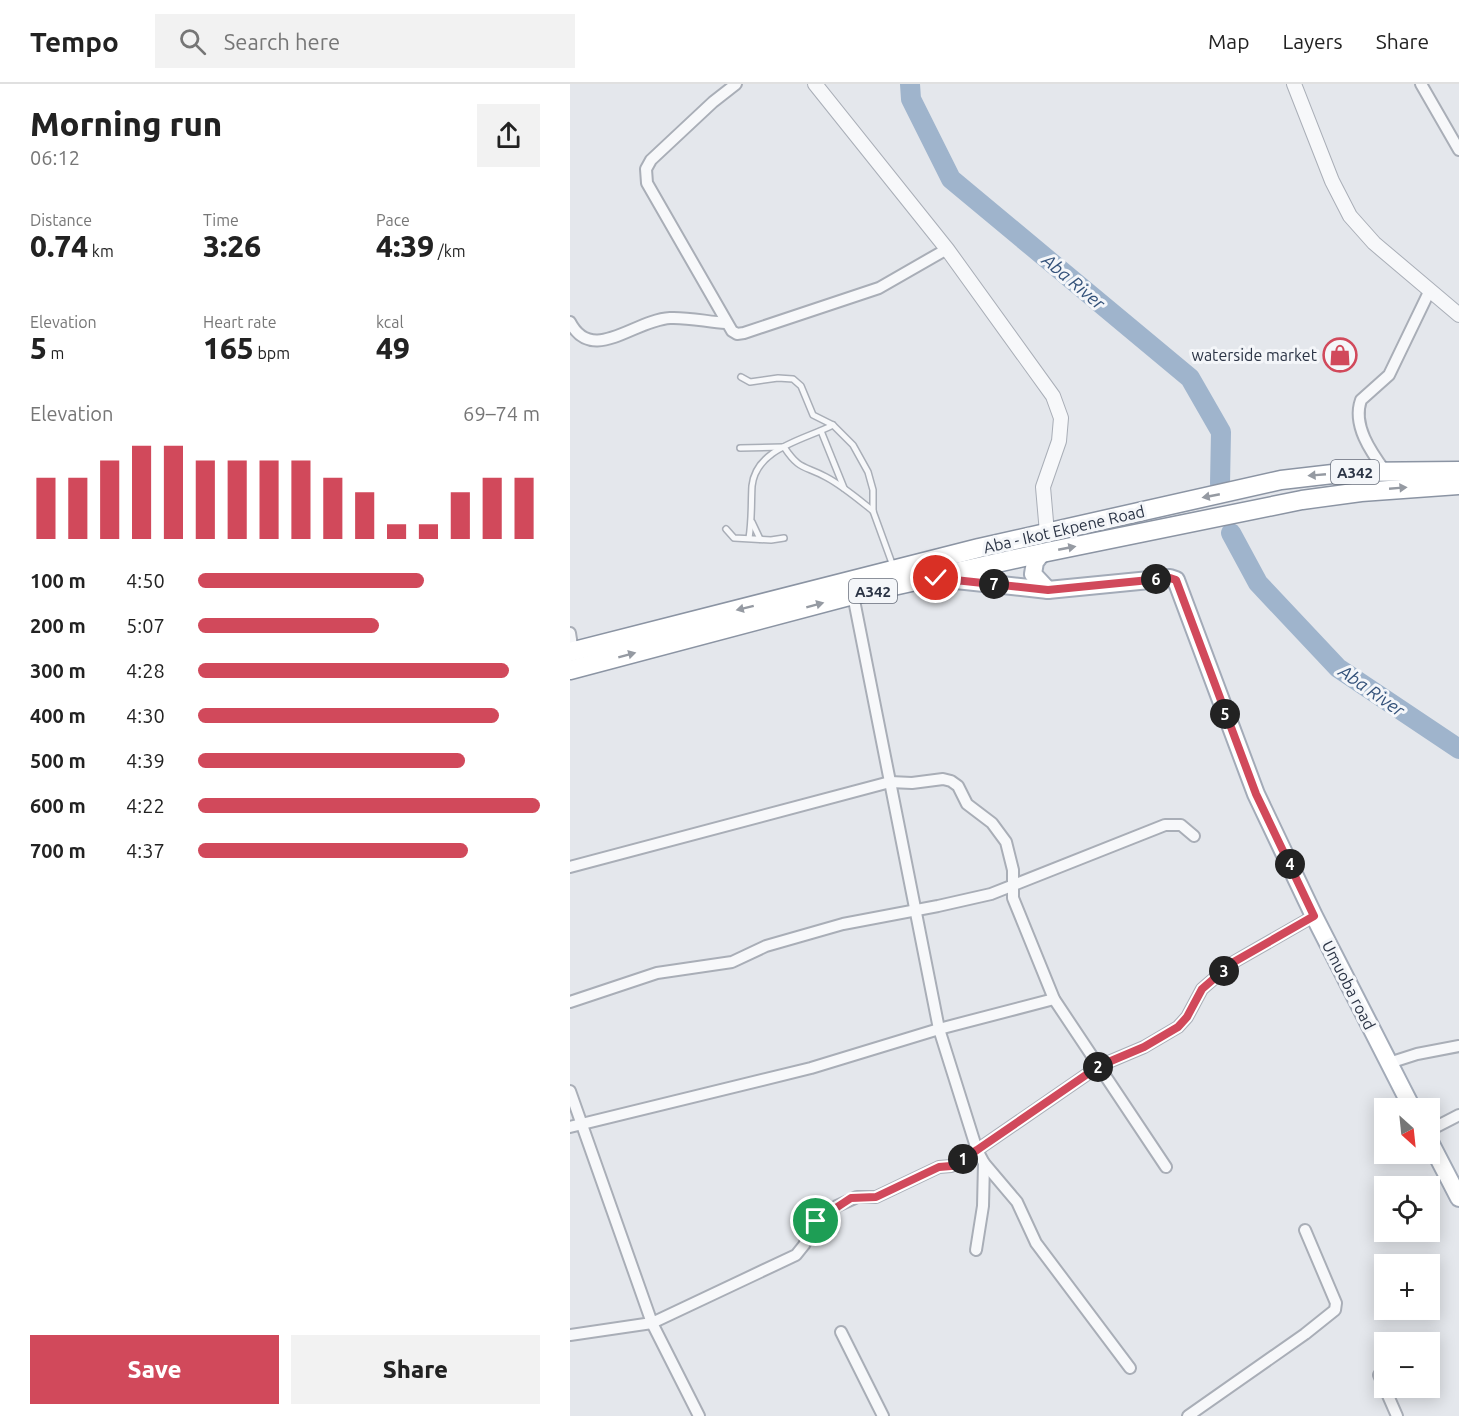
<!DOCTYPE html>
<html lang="en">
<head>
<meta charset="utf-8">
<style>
	body { margin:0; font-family:Ubuntu,sans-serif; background:#f2f2f2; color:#222; height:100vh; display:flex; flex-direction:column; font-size:22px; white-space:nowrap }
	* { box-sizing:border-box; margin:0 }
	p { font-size:20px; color:#767676 }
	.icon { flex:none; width:33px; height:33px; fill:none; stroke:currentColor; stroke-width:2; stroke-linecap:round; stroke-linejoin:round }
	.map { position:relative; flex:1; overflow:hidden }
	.drawer { display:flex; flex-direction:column; background:#fff; width:570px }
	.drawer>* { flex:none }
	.needle { width:39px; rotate:153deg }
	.tools { position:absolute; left:804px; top:1014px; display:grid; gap:12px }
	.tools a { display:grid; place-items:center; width:66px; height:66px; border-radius:0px; background:#fff; box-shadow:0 3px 15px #0003; font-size:30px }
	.pin { position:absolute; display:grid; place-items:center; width:51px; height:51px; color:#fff; margin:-26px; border:3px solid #fff; border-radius:50%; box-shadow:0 2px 6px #0007 }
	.km { position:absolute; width:30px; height:30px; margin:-15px; border-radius:50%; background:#222; color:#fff; font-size:16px; line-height:30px; text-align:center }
	.round { display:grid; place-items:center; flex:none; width:63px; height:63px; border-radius:0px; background:#f2f2f2 }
	.overview { display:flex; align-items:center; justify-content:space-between; height:102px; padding:0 30px }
	h1 { font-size:33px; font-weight:800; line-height:45px }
	.metrics { display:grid; grid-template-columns:repeat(3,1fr); gap:9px; height:102px; padding:6px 30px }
	.metrics div { display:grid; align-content:center }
	.metrics b { font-size:30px; font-weight:800 }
	.metrics small { font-size:16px; font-weight:400 }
	.metrics p { font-size:16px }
	.chart { height:168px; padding:12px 30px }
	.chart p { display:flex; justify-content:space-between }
	.chart svg { width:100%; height:108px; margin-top:6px; stroke:#d1495b; stroke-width:6 }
	.action { display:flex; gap:12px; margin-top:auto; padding:12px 30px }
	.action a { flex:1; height:69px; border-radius:0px; background:#d1495b; color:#fff; font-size:24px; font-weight:800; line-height:69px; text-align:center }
	.action a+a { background:#f2f2f2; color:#222 }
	ul { padding:0 30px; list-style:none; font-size:20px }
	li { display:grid; grid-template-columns:96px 72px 1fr; align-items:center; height:45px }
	li i { height:15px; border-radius:8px; background:#d1495b }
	header { display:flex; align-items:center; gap:36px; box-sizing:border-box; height:84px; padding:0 30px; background:#fff; border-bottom:2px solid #e0e0e0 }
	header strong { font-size:28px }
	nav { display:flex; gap:33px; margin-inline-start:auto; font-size:21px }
	.search { width:420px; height:54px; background:#f2f2f2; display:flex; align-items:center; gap:15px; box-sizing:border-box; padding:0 21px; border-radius:0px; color:#767676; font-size:22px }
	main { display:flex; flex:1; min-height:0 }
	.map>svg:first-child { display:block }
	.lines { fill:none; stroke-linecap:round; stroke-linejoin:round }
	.river { stroke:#9fb4cc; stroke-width:20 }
	.service-casing { stroke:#a9aeb7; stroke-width:8 }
	.minor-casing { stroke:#a9aeb7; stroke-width:14 }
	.tertiary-casing { stroke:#a9aeb7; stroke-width:16 }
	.primary-casing { stroke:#a3abb8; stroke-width:20 }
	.trunk-casing { stroke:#8b94a3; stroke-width:21 }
	.service { stroke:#f7f8fa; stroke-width:5 }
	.minor { stroke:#f7f8fa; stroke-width:10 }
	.tertiary { stroke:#f7f8fa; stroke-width:14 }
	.primary { stroke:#fff; stroke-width:16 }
	.trunk { stroke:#fff; stroke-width:18 }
	.oneway { fill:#959aa2 }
	.route-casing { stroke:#fff; stroke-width:12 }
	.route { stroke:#d1495b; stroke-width:8 }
	.labels { text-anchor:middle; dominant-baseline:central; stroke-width:6; stroke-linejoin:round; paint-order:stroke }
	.shield { fill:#f4f6f9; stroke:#676e7b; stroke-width:1.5 }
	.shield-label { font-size:15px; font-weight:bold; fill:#2b3445 }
	.poi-label { font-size:16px; fill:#2b3445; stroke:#f4f6f9; text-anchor:end }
	.street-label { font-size:16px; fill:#2b3445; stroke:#f4f6f9 }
	.water-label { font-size:18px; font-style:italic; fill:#34527a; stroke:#f4f6f9 }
</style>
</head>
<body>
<header>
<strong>Tempo</strong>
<div class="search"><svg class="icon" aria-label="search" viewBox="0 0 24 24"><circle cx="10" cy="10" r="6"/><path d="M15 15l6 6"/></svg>Search here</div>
<nav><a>Map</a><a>Layers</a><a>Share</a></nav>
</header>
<main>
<section class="drawer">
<div class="overview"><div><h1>Morning run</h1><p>06:12</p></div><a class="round"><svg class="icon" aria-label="share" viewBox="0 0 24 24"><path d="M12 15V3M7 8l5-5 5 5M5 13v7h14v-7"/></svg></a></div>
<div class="metrics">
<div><p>Distance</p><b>0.74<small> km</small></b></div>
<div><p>Time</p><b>3:26</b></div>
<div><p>Pace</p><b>4:39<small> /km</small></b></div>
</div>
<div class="metrics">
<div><p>Elevation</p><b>5<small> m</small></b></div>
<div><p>Heart rate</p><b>165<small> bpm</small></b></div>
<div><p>kcal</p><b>49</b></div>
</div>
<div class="chart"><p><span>Elevation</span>69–74 m</p>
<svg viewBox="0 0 160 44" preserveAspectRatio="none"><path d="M5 44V19M15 44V19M25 44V12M35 44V6M45 44V6M55 44V12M65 44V12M75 44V12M85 44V12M95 44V19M105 44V25M115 44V38M125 44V38M135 44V25M145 44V19M155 44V19"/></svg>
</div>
<ul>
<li><b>100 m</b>4:50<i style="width:66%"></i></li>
<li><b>200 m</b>5:07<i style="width:53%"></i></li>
<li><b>300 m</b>4:28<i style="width:91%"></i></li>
<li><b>400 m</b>4:30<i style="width:88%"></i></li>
<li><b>500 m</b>4:39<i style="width:78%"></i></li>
<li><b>600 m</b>4:22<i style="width:100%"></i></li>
<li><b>700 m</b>4:37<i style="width:79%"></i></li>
</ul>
<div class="action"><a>Save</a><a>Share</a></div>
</section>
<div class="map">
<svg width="889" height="1332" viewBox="0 0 889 1332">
	<rect width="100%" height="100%" fill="#e4e7ec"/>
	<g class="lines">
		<g class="river">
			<polyline points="340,0 341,15 381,95 620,294 651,348 650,400"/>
			<polyline points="661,449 688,499 768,584 889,665"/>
		</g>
		<defs>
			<g id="service">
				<polyline points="171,293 180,298 208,294 223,295 231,302 243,331 263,341 283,361 298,388 303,406 303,427 323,482"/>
				<polyline points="251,347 274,404"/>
				<path d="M214 363C230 387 234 381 256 393 273 402 288 415 303 427"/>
				<polyline points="170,364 213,363"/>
				<polyline points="182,438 190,455"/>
				<polyline points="156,445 164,454 201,456 214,454"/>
				<path d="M179 454C182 436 181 420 182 402 186 364 234 356 263 341"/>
			</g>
			<g id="minor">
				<polyline points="166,0 143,18 81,76 76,85 77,99 162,247 167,250 174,249 309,204 377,165"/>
				<polyline points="851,0 889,66"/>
				<path d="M0 238C22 281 64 236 100 234 118 233 138 238 156 239"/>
				<path d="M815 387C801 368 782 341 791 316L819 291 860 206"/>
				<polyline points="283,511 369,945 407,1066 414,1079 447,1118 466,1159 560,1284"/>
				<polyline points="0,549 3,568"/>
				<polyline points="0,783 320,698 342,699 373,695 381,697 388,702 397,720 422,739 436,758 443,786 443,814 484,915 596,1083"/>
				<polyline points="0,918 87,889 162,878 196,862 273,840 368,822 421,810 595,741 611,741 624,752"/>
				<polyline points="819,979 847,970 889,962"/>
				<polyline points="0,1007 82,1239 129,1332"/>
				<polyline points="0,1043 241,984 369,945 484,915"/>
				<polyline points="860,1046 889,1031"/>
				<polyline points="406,1166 413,1122 414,1079"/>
				<polyline points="271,1248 313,1332"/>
				<polyline points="0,1251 82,1239 226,1171 234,1161 246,1137 267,1122 287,1113 306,1113 369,1083 381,1082 407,1066 529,982 574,963 608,943 617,933 632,905 662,879 744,832"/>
				<polyline points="809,1291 827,1332"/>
				<polyline points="618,1332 735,1250 765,1226 766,1219 735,1146"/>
			</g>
			<g id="tertiary">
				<polyline points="245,0 377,165 483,312 491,334 489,357 473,403 477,449"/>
				<polyline points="724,0 762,97 780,132 804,159 889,231"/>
			</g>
			<g id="primary">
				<polyline points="472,469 465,478 463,490 478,506"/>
				<polyline points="367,494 478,506 600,494 606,496 686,710 744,832 842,1024"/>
				<polyline points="860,1058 889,1114"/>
			</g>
			<g id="trunk">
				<polyline points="0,568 409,464 711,396 780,388 889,387"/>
				<polyline points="0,586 283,511 472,469 732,416 791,408 889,401"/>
			</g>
		</defs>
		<use href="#service" class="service-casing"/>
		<use href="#minor" class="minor-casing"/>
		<use href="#tertiary" class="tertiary-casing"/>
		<use href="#primary" class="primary-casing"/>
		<use href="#trunk" class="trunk-casing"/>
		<use href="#service" class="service"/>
		<use href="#minor" class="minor"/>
		<use href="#tertiary" class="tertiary"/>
		<use href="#primary" class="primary"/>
		<use href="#trunk" class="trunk"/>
	</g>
	<defs><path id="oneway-solid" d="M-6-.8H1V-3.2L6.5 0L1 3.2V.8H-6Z" transform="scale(1.5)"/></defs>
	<g class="oneway">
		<use href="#oneway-solid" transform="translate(747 391) rotate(175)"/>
		<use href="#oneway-solid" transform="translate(828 404) rotate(-5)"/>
		<use href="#oneway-solid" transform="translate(641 412) rotate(169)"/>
		<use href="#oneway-solid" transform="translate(497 464) rotate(-11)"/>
		<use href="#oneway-solid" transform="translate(245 521) rotate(-15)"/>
		<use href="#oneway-solid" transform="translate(175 524) rotate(166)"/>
		<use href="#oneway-solid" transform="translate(57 571) rotate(-15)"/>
	</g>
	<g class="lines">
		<defs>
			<polyline id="route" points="246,1137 281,1114 306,1113 369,1083 381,1082 407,1066 529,982 574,963 608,943 617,933 632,905 662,879 744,832 686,710 606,496 600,494 478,506 366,494"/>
		</defs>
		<use href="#route" class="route-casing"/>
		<use href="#route" class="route"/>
	</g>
	<defs>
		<symbol id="shop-ring" viewBox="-11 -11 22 22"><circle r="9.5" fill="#f4f6f9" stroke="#d1495b" stroke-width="1.5"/><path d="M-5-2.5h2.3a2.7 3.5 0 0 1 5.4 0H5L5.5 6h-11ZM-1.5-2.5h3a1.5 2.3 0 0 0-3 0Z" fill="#d1495b"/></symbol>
	</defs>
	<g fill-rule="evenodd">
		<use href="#shop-ring" x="751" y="252" width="38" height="38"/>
	</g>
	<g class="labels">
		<g class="shield">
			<rect x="761" y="376" width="48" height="24" rx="4.5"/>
			<rect x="279" y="495" width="48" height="24" rx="4.5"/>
		</g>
		<g class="shield-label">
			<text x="785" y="388">A342</text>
			<text x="303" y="507">A342</text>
		</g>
		<g class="poi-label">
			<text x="747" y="271">waterside market</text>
		</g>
		<g class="street-label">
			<text transform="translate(494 445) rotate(-13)">Aba - Ikot Ekpene Road</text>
			<text transform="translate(779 901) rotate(63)">Umuoba road</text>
		</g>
		<g class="water-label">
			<text transform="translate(504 197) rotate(40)">Aba River</text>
			<text transform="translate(802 606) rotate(35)">Aba River</text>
		</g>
	</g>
</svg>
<div class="tools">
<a><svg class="needle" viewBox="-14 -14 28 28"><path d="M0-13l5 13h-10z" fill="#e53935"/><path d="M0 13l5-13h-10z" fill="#767676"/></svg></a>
<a><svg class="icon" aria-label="locate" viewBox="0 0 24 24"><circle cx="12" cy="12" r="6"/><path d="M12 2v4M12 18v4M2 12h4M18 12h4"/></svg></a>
<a>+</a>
<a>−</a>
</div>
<div class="pin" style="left:246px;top:1137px;background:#1e9e55"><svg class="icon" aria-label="arrive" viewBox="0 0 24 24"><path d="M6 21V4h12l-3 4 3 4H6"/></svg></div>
<div class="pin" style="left:366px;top:494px;background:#d93025"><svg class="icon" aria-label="check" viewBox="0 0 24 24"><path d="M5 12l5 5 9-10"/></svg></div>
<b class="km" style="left:393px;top:1075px">1</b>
<b class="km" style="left:528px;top:983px">2</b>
<b class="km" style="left:654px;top:887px">3</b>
<b class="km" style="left:720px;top:780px">4</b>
<b class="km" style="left:655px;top:630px">5</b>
<b class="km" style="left:586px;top:495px">6</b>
<b class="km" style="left:424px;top:500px">7</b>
</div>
</main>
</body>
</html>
